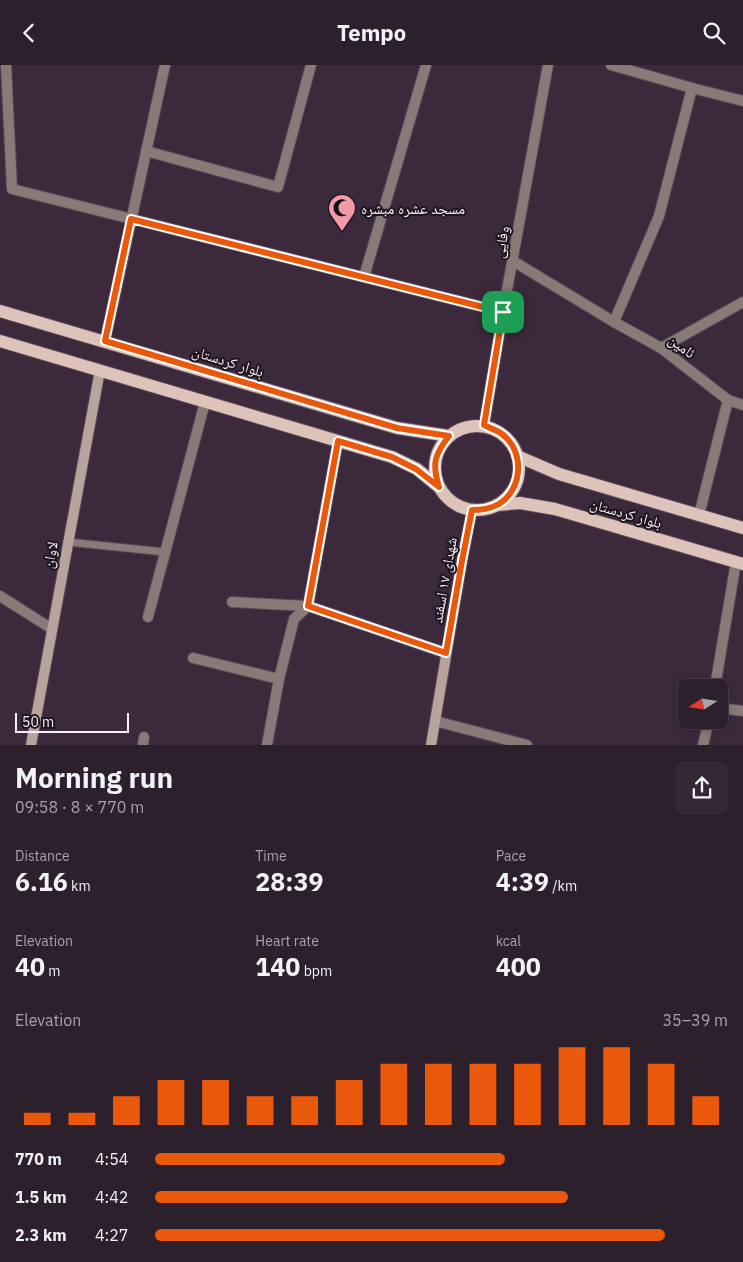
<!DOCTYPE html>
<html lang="en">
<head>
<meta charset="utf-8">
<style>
	body { margin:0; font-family:"IBM Plex Sans","Noto Naskh Arabic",sans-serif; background:#352835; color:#f1f3f6; height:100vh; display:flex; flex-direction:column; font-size:19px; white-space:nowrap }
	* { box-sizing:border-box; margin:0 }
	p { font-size:16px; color:#a7a3aa }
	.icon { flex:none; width:28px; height:28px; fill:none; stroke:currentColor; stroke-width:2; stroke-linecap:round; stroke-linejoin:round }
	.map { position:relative; height:680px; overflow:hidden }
	.side { display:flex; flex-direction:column; background:#2d202d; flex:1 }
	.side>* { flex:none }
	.needle { width:32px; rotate:258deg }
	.controls { position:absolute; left:678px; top:614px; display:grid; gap:10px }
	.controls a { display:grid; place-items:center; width:50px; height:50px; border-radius:8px; background:#2d202d; box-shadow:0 2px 8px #0003,0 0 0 1px #483e49; font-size:25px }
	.scale { position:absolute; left:15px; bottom:12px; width:114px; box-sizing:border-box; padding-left:5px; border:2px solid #f9edf8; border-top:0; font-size:14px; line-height:18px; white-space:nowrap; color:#f9edf8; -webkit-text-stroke:4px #1e161e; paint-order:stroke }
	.pin { position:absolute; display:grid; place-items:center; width:42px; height:42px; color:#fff; margin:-21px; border-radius:10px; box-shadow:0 2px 8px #0006 }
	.round { display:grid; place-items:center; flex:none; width:52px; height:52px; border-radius:8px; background:#352835 }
	.head { display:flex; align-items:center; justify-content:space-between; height:85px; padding:0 15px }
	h1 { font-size:28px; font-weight:700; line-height:38px }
	.metrics { display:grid; grid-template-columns:repeat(3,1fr); gap:8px; height:85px; padding:5px 15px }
	.metrics div { display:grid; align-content:center }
	.metrics b { font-size:25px; font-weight:700 }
	.metrics small { font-size:14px; font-weight:400 }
	.metrics p { font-size:14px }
	.chart { height:140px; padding:10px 15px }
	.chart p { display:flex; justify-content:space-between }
	.chart svg { width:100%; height:90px; margin-top:5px; stroke:#ea580c; stroke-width:6 }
	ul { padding:0 15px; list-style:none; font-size:16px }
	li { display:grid; grid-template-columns:80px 60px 1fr; align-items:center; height:38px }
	li i { height:12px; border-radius:6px; background:#ea580c }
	header { display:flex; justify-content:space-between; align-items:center; height:65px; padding:0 15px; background:#2d202d; font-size:22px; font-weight:700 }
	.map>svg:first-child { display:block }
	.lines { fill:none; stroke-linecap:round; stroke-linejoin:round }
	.lane-casing { stroke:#5a495a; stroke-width:9 }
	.street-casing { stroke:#5a495a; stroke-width:12 }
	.secondary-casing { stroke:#5a495a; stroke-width:12 }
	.primary-casing { stroke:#5a495a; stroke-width:14 }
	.lane { stroke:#887a77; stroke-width:7 }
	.street { stroke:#887a77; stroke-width:10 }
	.secondary { stroke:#b8a39d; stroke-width:10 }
	.primary { stroke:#dec3bb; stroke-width:12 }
	.route-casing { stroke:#fff; stroke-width:10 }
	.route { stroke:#ea580c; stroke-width:6 }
	.labels { text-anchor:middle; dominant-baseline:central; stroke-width:4; stroke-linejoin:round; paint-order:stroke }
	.poi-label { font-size:15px; fill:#f9edf8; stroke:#1e161e; text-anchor:start }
	.street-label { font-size:15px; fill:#f9edf8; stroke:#1e161e }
</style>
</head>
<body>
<header><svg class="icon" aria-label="back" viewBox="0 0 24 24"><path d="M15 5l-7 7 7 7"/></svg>Tempo<svg class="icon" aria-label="search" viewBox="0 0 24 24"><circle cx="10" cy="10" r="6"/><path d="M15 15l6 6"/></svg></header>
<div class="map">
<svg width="743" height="680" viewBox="0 0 743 680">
	<rect width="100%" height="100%" fill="#3c2a3c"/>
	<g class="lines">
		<defs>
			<polyline id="lane" points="68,477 165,487"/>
			<g id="street">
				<polyline points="6,0 12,124 503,247"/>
				<polyline points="611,0 692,23 743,36"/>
				<polyline points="146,86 278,122 311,0"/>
				<polyline points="513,196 614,257 661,283 728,335 699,450"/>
				<polyline points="364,212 426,0"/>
				<polyline points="614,257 659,151 692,23"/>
				<polyline points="105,276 165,0"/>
				<polyline points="661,283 743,237"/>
				<polyline points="728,335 743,340"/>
				<polyline points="484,361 503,247 548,0"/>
				<polyline points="0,531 52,564"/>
				<polyline points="232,537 308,541 446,588"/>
				<polyline points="148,552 205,337"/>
				<polyline points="193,593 279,614"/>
				<polyline points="715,622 736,497"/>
				<polyline points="719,643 743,646"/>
				<polyline points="435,656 527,680"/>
				<polyline points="143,680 144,672"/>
				<polyline points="267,680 279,614 294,554 308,541 338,376"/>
				<polyline points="703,680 709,655"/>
			</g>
			<g id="secondary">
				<polyline points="31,680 100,305"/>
				<polyline points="431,680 462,496 472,445"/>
			</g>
			<g id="primary">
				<polyline points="0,246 397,363 449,371"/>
				<polyline points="0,276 392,392 417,404 439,422"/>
				<circle cx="477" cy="403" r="42"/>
				<polyline points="517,391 559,409 743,463"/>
				<polyline points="498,440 520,438 555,444 743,499"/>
			</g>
		</defs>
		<use href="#lane" class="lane-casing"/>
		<use href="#street" class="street-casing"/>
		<use href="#secondary" class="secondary-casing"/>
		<use href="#primary" class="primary-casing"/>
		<use href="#lane" class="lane"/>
		<use href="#street" class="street"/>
		<use href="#secondary" class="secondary"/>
		<use href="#primary" class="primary"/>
	</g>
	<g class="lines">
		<defs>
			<path id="route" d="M131 154 503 247 484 360C489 363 497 365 502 369 525 386 523 424 499 439 490 444 481 445 472 445L462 496 446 588 308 541 338 376 392 392 416 404 439 422C432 399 434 390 449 371L397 363 105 276Z"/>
		</defs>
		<use href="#route" class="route-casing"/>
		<use href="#route" class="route"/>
	</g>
	<defs>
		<symbol id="mosque-pin" viewBox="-11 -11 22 30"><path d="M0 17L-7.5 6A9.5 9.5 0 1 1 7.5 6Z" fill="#f49aa6" stroke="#1e161e"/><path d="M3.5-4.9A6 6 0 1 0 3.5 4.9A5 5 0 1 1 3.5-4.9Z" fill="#111"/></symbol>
	</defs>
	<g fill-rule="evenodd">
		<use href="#mosque-pin" x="326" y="127" width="32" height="43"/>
	</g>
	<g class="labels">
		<g class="poi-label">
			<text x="361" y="143">مسجد عشره مبشره</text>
		</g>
		<g class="street-label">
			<text transform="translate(501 177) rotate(-80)">وفایی</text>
			<text transform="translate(682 281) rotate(37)">ئامین</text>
			<text transform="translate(228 296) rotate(17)">بلوار کردستان</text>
			<text transform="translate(626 448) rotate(16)">بلوار کردستان</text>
			<text transform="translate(50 490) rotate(-80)">لاوان</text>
			<text transform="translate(444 515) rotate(-80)">شهدای ۱۷ اسفند</text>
		</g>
	</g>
</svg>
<div class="controls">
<a><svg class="needle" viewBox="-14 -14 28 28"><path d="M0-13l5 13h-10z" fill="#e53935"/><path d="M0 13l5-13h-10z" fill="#a7a3aa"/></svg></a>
</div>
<div class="scale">50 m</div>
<div class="pin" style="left:503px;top:247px;background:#1e9e55"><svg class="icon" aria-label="arrive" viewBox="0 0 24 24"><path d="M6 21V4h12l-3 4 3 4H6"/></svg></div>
</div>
<section class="side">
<div class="head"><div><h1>Morning run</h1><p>09:58 · 8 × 770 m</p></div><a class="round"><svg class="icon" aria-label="share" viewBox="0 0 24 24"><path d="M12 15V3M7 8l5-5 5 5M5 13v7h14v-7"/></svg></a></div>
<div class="metrics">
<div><p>Distance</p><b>6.16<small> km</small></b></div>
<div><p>Time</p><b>28:39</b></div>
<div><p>Pace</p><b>4:39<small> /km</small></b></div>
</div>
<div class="metrics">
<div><p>Elevation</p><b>40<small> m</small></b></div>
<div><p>Heart rate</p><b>140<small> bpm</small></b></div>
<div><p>kcal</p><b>400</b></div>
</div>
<div class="chart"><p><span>Elevation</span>35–39 m</p>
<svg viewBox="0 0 160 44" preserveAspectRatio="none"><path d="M5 44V38M15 44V38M25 44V30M35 44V22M45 44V22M55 44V30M65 44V30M75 44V22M85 44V14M95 44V14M105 44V14M115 44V14M125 44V6M135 44V6M145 44V14M155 44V30"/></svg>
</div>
<ul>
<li><b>770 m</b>4:54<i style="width:61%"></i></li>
<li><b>1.5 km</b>4:42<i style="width:72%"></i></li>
<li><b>2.3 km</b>4:27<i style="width:89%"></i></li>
</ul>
</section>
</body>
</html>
